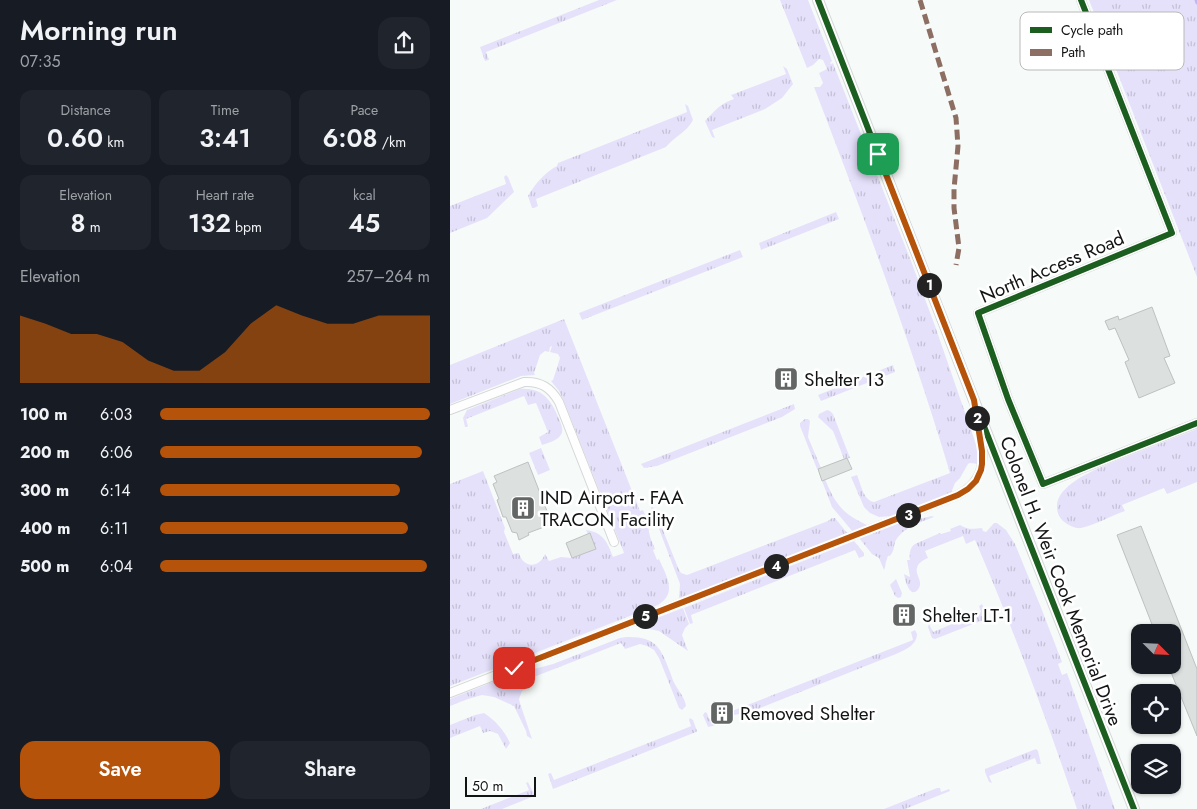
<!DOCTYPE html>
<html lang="en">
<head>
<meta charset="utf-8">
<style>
	body { margin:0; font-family:Jost,sans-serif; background:#20242c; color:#f1f3f6; height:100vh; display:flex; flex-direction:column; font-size:19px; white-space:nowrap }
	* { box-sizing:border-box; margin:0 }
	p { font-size:16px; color:#9ea1a6 }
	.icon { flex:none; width:28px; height:28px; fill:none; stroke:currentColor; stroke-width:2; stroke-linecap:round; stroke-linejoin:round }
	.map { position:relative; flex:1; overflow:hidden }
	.panel { display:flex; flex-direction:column; background:#171b24; width:450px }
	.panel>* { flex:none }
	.needle { width:32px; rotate:114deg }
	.tools { position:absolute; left:681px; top:624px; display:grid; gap:10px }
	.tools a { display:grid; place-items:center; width:50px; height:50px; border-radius:10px; background:#171b24; box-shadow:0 1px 4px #0004; font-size:25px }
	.scale { position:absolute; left:15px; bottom:12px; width:71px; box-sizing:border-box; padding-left:5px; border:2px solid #121514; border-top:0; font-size:14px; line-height:18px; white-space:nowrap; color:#121514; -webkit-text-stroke:4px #fff; paint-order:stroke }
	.pin { position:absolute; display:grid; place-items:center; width:42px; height:42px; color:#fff; margin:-21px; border-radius:10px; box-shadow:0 2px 8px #0006 }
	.km { position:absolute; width:25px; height:25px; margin:-12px; border-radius:50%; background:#222; color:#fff; font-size:14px; line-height:25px; text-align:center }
	.round { display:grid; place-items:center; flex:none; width:52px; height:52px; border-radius:15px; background:#20242c }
	.overview { display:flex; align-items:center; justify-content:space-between; height:85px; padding:0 20px }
	h1 { font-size:28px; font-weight:600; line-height:38px }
	.metrics { display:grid; grid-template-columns:repeat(3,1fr); gap:8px; height:85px; padding:5px 20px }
	.metrics div { display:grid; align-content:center; border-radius:12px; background:#20242c; text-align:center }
	.metrics b { font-size:25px; font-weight:600 }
	.metrics small { font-size:14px; font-weight:400 }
	.metrics p { font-size:14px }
	.chart { height:140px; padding:10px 20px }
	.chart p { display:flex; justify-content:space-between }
	.chart svg { width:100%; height:90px; margin-top:5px; fill:#b45309; opacity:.7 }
	.cta { display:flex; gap:10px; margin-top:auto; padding:10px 20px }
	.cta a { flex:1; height:58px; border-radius:15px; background:#b45309; color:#fff; font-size:20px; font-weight:600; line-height:58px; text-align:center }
	.cta a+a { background:#20242c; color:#f1f3f6 }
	ul { padding:0 20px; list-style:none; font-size:16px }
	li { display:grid; grid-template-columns:80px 60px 1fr; align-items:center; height:38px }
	li i { height:12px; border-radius:6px; background:#b45309 }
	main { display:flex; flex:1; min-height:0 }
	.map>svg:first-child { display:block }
	.grass { fill:url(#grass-tufts) }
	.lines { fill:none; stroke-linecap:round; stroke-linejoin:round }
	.stream { stroke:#c5b6ed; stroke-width:3 }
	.building { fill:#dce0df; stroke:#bdc1bf }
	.minor-casing { stroke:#d4d8d7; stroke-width:10 }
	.tertiary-casing { stroke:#d4d8d7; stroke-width:12 }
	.minor { stroke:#fefefe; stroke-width:8 }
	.tertiary { stroke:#fefefe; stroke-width:10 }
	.quiet { stroke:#8d6e63; stroke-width:5; stroke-dasharray:10 5; stroke-linecap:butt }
	.cycleway-casing { stroke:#fff; stroke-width:9 }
	.cycleway { stroke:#1b5e20; stroke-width:6 }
	.route-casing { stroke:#fff; stroke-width:10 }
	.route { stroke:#b45309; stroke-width:6 }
	.labels { text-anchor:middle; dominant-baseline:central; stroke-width:5; stroke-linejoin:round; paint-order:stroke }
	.street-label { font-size:19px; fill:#121514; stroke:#fff }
	.poi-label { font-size:19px; fill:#121514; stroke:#fff; text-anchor:start }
	.key { fill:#fff; stroke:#b8b9b8; stroke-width:1 }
	.key-label { font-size:14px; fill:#121514 }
</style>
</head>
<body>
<main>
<section class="panel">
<div class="overview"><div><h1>Morning run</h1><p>07:35</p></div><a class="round"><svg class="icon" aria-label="share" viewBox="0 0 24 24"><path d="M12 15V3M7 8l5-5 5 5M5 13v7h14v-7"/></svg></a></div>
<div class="metrics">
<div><p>Distance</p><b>0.60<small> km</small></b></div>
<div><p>Time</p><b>3:41</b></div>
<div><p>Pace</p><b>6:08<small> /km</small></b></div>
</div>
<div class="metrics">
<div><p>Elevation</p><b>8<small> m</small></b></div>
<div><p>Heart rate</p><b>132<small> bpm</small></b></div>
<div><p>kcal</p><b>45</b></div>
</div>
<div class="chart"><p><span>Elevation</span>257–264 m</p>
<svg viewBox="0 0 160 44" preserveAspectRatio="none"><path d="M0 44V11L10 15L20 20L30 20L40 24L50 33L60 38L70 38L80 29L90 15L100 6L110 11L120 15L130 15L140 11L150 11L160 11V44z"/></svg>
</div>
<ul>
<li><b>100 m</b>6:03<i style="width:100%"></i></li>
<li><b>200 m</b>6:06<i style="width:97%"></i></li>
<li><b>300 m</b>6:14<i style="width:89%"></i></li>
<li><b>400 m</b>6:11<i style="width:92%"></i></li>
<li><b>500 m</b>6:04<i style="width:99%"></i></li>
</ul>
<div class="cta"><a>Save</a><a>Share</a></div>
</section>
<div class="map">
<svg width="747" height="809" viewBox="0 0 747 809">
	<defs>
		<pattern id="grass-tufts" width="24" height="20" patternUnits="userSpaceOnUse" patternTransform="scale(1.25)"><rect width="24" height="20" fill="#e6e1fb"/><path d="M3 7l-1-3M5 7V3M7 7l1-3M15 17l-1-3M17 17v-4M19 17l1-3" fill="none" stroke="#c4c0d6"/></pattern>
	</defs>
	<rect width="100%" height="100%" fill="#f6fbf9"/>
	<g class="grass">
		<polygon points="149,0 167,0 36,52 39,60 35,61 30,47"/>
		<path d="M330 0H358L382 61 380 63 381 64 383 63 461 261 485 326 529 453 528 464 520 463 518 464 510 478 505 483 501 493 443 516 429 517 420 513 414 507 401 477 407 475C411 484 413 500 424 502L500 473C461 342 413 215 364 87H370L373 83 369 73 377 69 373 60 369 59 363 65 357 68Z"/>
		<polygon points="639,0 747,0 747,277"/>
		<path d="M333 66 337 69 343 84 332 98 315 109 262 130 265 138 262 137 255 121C264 111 271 103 284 99L281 95 336 74Z"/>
		<path d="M235 104 238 106 243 120C236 133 225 136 216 147L86 199 88 206 84 208H82L78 196C85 184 94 173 107 166L108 163 237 112Z"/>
		<polygon points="56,175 58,177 64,192 37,218 0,233 0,206 56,184 54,177"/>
		<polygon points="386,212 389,219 311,250 309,243"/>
		<polygon points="290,250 293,257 132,320 129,313"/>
		<path d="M114 319 190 511 193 510C197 518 198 524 199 532 200 538 203 544 205 549L203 550 207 560 209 559C216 575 228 593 208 605L0 686V484L33 471 55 528 54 532 63 554 69 553C73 568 89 569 95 554L99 561 111 557 122 558 145 549 136 530C153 532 158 543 163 557L174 553 113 399 109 391 101 381 103 380 110 358 108 354 100 352 102 346 100 347 99 352 95 351 90 355 84 373 85 375 71 376 0 404V365Z"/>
		<polygon points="443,365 445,372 371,401 368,395"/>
		<path d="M70 389C94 387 102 402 110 421 112 427 114 431 110 436 106 441 98 443 92 445L89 437 98 432 86 403 78 405 74 396 16 419 18 426 17 427H15L13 418 17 410Z"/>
		<polygon points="344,404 345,409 332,417 207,466 194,468 191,464"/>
		<polygon points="377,410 380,411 383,414 400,458 394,459 383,431 368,417 369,414"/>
		<polygon points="355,419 358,419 360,421 358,437 371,468 367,469 350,426 350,423"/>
		<path d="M747 429V482L717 494 714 488 672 505 675 511C663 515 643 526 631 528 625 529 618 525 613 521 609 517 607 513 607 507 606 486 642 471 658 464Z"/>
		<polygon points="91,448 100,470 88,475 79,453"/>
		<path d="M375 479C385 504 393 514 417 525V526L403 532 382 507 372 481Z"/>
		<polygon points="202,507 204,508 229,570 231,573 237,575 378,521 382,518 385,518 398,534 231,599 229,598 230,584 201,508"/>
		<path d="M482 516 484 517C469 523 453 527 445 542 444 545 444 550 442 553 438 560 439 552 437 559 435 563 436 566 434 570L429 558 422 554 409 538 460 519H469Z"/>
		<path d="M544 523H547L556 530 565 544 590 605 612 662 608 664 612 675 617 673 665 809H627C596 718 563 628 525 540L516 544 513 536 475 551 478 558C473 560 468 563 467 568 465 575 473 581 469 588 461 601 455 581 454 574L460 577 457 560H460C459 554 460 547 465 544L490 533 491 534 501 531 500 529 510 525C518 530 523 529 532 528L533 531 536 532Z"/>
		<polygon points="404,541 414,553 414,556 409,558 405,550 241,615 243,623 240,624 234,608"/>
		<polygon points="446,579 452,593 451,597 448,598 445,596 440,585"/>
		<polygon points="532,604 537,616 536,619 485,639 482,638 478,627 479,624 483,632 531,612 529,606"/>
		<polygon points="233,608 239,624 235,628 232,635 238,651 209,631 189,627 189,625"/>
		<path d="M465 630 467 634C467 645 455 650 446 654L300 712 284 715 282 711 463 640 461 632Z"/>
		<path d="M176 637C206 636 211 648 220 672 222 677 223 682 226 686 230 693 235 698 236 706L232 710 229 708 209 658 204 650 197 646 190 644 175 649 171 643 76 680 79 687 72 691 69 699 70 703 82 739 77 736 76 731 64 706 44 697 32 695 18 699 0 706V699L58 676 103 664 170 638Z"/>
		<polygon points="255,712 257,713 259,719 269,715 271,720 263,726 258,727 253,715"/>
		<path d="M34 713C46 721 54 730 60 743L56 749 48 734 40 731 33 733 30 726 0 738V725L25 715Z"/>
		<polygon points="240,718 243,720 247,731 246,732 103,789 98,774 101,773 104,780 239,727 241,726 239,720"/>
		<polygon points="586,749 588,751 591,764 587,764 585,758 539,776 542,783 539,782 535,772 535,769"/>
		<polygon points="76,783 78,782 84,794 82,797 52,809 31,809 79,790"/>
		<polygon points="487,788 490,788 491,792 499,789 500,791 455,809 434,809"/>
	</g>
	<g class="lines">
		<polyline class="stream" points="746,0 747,3"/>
	</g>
	<g class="building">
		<polygon points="702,307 720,356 714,358 725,383 689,398 675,362 679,360 665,328 659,330 655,321 668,316 669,320"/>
		<polygon points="397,458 402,469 372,481 368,469"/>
		<polygon points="78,462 102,524 78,533 79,535 69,540 67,533 62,532 56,517 53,517 47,500 49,499 43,484 47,482 44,476"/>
		<polygon points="691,526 747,669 747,736 718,665 722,665 722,626 705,632 667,535"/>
		<polygon points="140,533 146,549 122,558 116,543"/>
	</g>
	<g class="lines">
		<defs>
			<g id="minor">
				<polyline points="631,0 722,233 528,313 558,399 593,484 747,423"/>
				<path d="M0 410 74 382C91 381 101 388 109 402L164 542"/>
				<path d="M0 693 508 495C541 478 533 449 527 418"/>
			</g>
			<path id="tertiary" d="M368 0C474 269 577 540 684 809"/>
		</defs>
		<use href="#minor" class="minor-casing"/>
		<use href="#tertiary" class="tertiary-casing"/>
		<use href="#minor" class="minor"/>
		<use href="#tertiary" class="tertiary"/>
		<polyline class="quiet" points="470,0 506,118 508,146 504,189 504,208 509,248 506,265"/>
		<defs>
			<g id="cycleway">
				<path d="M368 0C474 269 577 540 684 809"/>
				<polyline points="631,0 722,233 528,313 558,399 593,484 747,423"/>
			</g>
		</defs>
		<use href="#cycleway" class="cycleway-casing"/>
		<use href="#cycleway" class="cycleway"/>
	</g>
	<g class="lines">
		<defs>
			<polyline id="route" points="64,668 508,495 518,489 526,481 531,470 532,464 532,451 524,400 428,154"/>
		</defs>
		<use href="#route" class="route-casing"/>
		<use href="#route" class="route"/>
	</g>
	<defs>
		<symbol id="building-square" viewBox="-11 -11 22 22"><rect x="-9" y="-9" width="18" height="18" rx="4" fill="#626664" stroke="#fff"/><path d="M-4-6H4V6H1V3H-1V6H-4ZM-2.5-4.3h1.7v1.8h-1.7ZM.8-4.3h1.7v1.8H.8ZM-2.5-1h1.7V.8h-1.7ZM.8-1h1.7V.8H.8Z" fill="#fff"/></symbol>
	</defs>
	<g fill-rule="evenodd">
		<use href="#building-square" x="322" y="365" width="28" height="28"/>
		<use href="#building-square" x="59" y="494" width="28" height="28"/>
		<use href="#building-square" x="440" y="601" width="28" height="28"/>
		<use href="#building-square" x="258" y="699" width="28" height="28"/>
	</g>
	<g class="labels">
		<g class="street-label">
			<text transform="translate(602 267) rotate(-23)">North Access Road</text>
			<text transform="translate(611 581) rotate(69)">Colonel H. Weir Cook Memorial Drive</text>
		</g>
		<g class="poi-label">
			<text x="354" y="379">Shelter 13</text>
			<text x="90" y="497">IND Airport - FAA<tspan x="90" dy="22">TRACON Facility</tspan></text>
			<text x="472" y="615">Shelter LT-1</text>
			<text x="290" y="713">Removed Shelter</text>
		</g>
	</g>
	<rect x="570" y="12" width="164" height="58" rx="8" class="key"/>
	<rect x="580" y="27" width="22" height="6" fill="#1b5e20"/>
	<rect x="580" y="49" width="22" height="7" fill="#8d6e63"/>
	<g class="key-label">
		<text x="611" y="35">Cycle path</text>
		<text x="611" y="57">Path</text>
	</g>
</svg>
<div class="tools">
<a><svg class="needle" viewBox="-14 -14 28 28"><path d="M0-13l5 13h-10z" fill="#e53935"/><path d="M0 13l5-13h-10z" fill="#9ea1a6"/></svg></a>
<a><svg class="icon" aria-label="locate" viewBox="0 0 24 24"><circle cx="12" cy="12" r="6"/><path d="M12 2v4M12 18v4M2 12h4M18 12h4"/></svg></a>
<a><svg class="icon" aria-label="layers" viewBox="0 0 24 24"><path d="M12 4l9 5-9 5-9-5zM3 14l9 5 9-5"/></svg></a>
</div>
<div class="scale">50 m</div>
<div class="pin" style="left:428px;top:154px;background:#1e9e55"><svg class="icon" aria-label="arrive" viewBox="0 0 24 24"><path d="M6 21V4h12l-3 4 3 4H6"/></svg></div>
<div class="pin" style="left:64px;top:668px;background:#d93025"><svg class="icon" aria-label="check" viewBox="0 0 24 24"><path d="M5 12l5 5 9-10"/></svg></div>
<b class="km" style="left:479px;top:285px">1</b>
<b class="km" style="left:527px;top:418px">2</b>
<b class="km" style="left:458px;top:515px">3</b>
<b class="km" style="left:326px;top:566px">4</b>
<b class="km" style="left:195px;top:616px">5</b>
</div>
</main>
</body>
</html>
